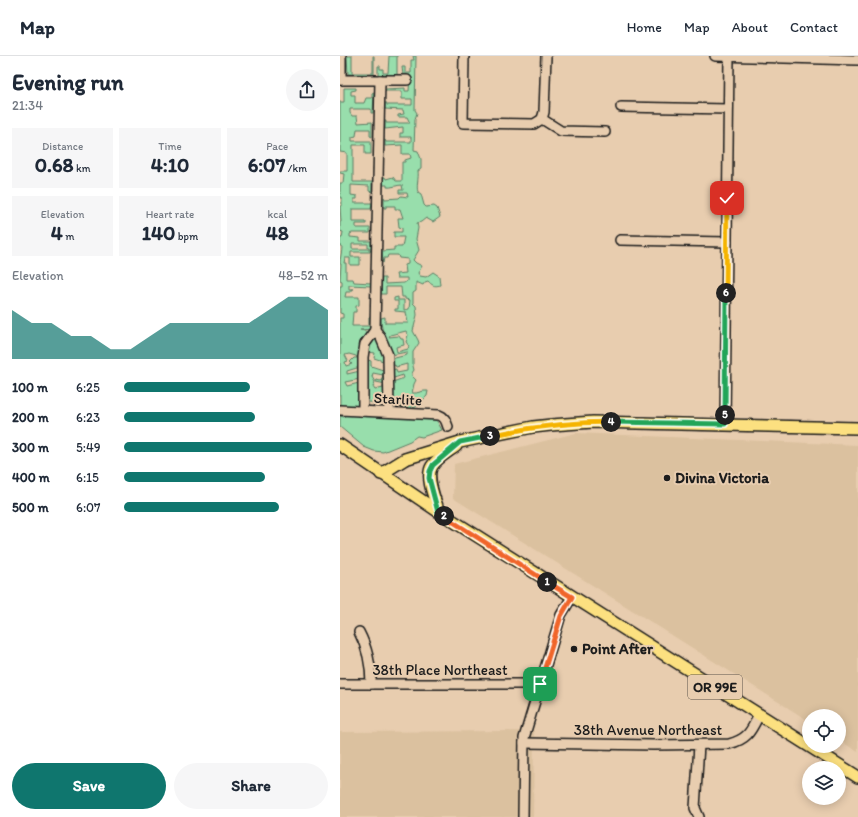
<!DOCTYPE html>
<html lang="en">
<head>
<meta charset="utf-8">
<style>
	body { margin:0; font-family:Itim,sans-serif; background:#f6f6f7; color:#1f2937; height:100vh; display:flex; flex-direction:column; font-size:15px; white-space:nowrap }
	* { box-sizing:border-box; margin:0 }
	p { font-size:13px; color:#747a83 }
	.icon { flex:none; width:22px; height:22px; fill:none; stroke:currentColor; stroke-width:2; stroke-linecap:round; stroke-linejoin:round }
	.map { position:relative; flex:1; overflow:hidden }
	.sheet { display:flex; flex-direction:column; background:#fff; width:340px }
	.sheet>* { flex:none }
	.fabs { position:absolute; left:462px; top:653px; display:grid; gap:8px }
	.fabs a { display:grid; place-items:center; width:44px; height:44px; border-radius:50%; background:#fff; box-shadow:0 2px 10px #0003; font-size:20px }
	.pin { position:absolute; display:grid; place-items:center; width:34px; height:34px; color:#fff; margin:-17px; border-radius:8px; box-shadow:0 2px 6px #0006 }
	.km { position:absolute; width:20px; height:20px; margin:-10px; border-radius:50%; background:#222; color:#fff; font-size:11px; line-height:20px; text-align:center }
	.round { display:grid; place-items:center; flex:none; width:42px; height:42px; border-radius:21px; background:#f6f6f7 }
	.overview { display:flex; align-items:center; justify-content:space-between; height:68px; padding:0 12px }
	h1 { font-size:22px; font-weight:700; line-height:30px }
	.stats { display:grid; grid-template-columns:repeat(3,1fr); gap:6px; height:68px; padding:4px 12px }
	.stats div { display:grid; align-content:center; border-radius:0px; background:#f6f6f7; text-align:center }
	.stats b { font-size:20px; font-weight:700 }
	.stats small { font-size:11px; font-weight:400 }
	.stats p { font-size:11px }
	.chart { height:112px; padding:8px 12px }
	.chart p { display:flex; justify-content:space-between }
	.chart svg { width:100%; height:72px; margin-top:4px; fill:#0f766e; opacity:.7 }
	.action { display:flex; gap:8px; margin-top:auto; padding:8px 12px }
	.action a { flex:1; height:46px; border-radius:24px; background:#0f766e; color:#fff; font-size:16px; font-weight:700; line-height:46px; text-align:center }
	.action a+a { background:#f6f6f7; color:#1f2937 }
	ul { padding:0 12px; list-style:none; font-size:13px }
	li { display:grid; grid-template-columns:64px 48px 1fr; align-items:center; height:30px }
	li i { height:10px; border-radius:5px; background:#0f766e }
	header { display:flex; align-items:center; gap:24px; box-sizing:border-box; height:56px; padding:0 20px; background:#fff; border-bottom:1px solid #e0e1e3 }
	header strong { font-size:19px }
	nav { display:flex; gap:22px; margin-inline-start:auto; font-size:14px }
	main { display:flex; flex:1; min-height:0 }
	.map>svg:first-child { display:block }
	.built { fill:#dbc19f }
	.green { fill:#98deac; stroke:#5a7d64; fill-rule:evenodd }
	.lines { fill:none; stroke-linecap:round; stroke-linejoin:round }
	.minor-casing { stroke:#1c1c1c; stroke-width:12 }
	.major-casing { stroke:#1c1c1c; stroke-width:14 }
	.minor { stroke:#e8cdaf; stroke-width:9 }
	.major { stroke:#fce080; stroke-width:11 }
	.split-1-casing { stroke:#fff; stroke-width:8 }
	.split-2-casing { stroke:#fff; stroke-width:8 }
	.split-3-casing { stroke:#fff; stroke-width:8 }
	.split-4-casing { stroke:#fff; stroke-width:8 }
	.split-5-casing { stroke:#fff; stroke-width:8 }
	.split-6-casing { stroke:#fff; stroke-width:8 }
	.split-7-casing { stroke:#fff; stroke-width:8 }
	.split-1 { stroke:#f0652b; stroke-width:5 }
	.split-2 { stroke:#f0652b; stroke-width:5 }
	.split-3 { stroke:#22a559; stroke-width:5 }
	.split-4 { stroke:#f5b400; stroke-width:5 }
	.split-5 { stroke:#22a559; stroke-width:5 }
	.split-6 { stroke:#22a559; stroke-width:5 }
	.split-7 { stroke:#f5b400; stroke-width:5 }
	.poi-dot { fill:#1c1c1c; stroke:#e8cdaf; stroke-width:1.5 }
	.labels { text-anchor:middle; dominant-baseline:central; stroke-width:4; stroke-linejoin:round; paint-order:stroke }
	.shield { fill:#e8cdaf; stroke:#595148; stroke-width:1 }
	.shield-label { font-size:14px; font-weight:bold; fill:#1c1c1c }
	.street-label { font-size:15px; fill:#1c1c1c; stroke:#e8cdaf }
	.poi-label { font-size:15px; font-weight:bold; fill:#1c1c1c; stroke:#e8cdaf; text-anchor:start }
</style>
</head>
<body>
<header>
<strong>Map</strong>
<nav><a>Home</a><a>Map</a><a>About</a><a>Contact</a></nav>
</header>
<main>
<section class="sheet">
<div class="overview"><div><h1>Evening run</h1><p>21:34</p></div><a class="round"><svg class="icon" aria-label="share" viewBox="0 0 24 24"><path d="M12 15V3M7 8l5-5 5 5M5 13v7h14v-7"/></svg></a></div>
<div class="stats">
<div><p>Distance</p><b>0.68<small> km</small></b></div>
<div><p>Time</p><b>4:10</b></div>
<div><p>Pace</p><b>6:07<small> /km</small></b></div>
</div>
<div class="stats">
<div><p>Elevation</p><b>4<small> m</small></b></div>
<div><p>Heart rate</p><b>140<small> bpm</small></b></div>
<div><p>kcal</p><b>48</b></div>
</div>
<div class="chart"><p><span>Elevation</span>48–52 m</p>
<svg viewBox="0 0 160 44" preserveAspectRatio="none"><path d="M0 44V14L10 22L20 22L30 30L40 30L50 38L60 38L70 30L80 22L90 22L100 22L110 22L120 22L130 14L140 6L150 6L160 14V44z"/></svg>
</div>
<ul>
<li><b>100 m</b>6:25<i style="width:62%"></i></li>
<li><b>200 m</b>6:23<i style="width:64%"></i></li>
<li><b>300 m</b>5:49<i style="width:92%"></i></li>
<li><b>400 m</b>6:15<i style="width:69%"></i></li>
<li><b>500 m</b>6:07<i style="width:76%"></i></li>
</ul>
<div class="action"><a>Save</a><a>Share</a></div>
</section>
<div class="map">
<svg width="518" height="761" viewBox="0 0 518 761">
	<rect width="100%" height="100%" fill="#e8cdaf"/>
	<filter id="ink" filterUnits="userSpaceOnUse"><feTurbulence type="fractalNoise" baseFrequency=".025" numOctaves="2"/><feDisplacementMap in="SourceGraphic" scale="8" xChannelSelector="R" yChannelSelector="G"/><feConvolveMatrix kernelMatrix="1 2 1 2 8 2 1 2 1" color-interpolation-filters="sRGB"/></filter>
	<g filter="url(#ink)">
		<g class="built">
			<polygon points="236,377 518,389 518,696 499,684 499,660 469,660 469,665 113,442 114,408"/>
			<polygon points="194,675 193,761 0,761 0,676"/>
		</g>
		<g class="green">
			<polygon points="7,0 12,0 12,17 33,17 33,0 34,0 34,19 8,18"/>
			<polygon points="49,0 57,0 57,19 38,19 38,10 40,10 40,13 43,13 43,17 48,17"/>
			<path d="M73 0H76L75 54 77 57 75 63 74 94 78 95 81 103V113L78 115C79 122 76 130 78 136L81 138 84 149 86 151 94 150 97 152 100 161 93 166 86 162 81 166 77 167 78 172 76 183 79 194 73 204 76 207 82 210 78 217 80 220 86 221 93 216 99 220 100 229C94 231 92 229 88 225L85 226 83 229 76 226V235L73 237V247L76 250 77 259 73 275 78 284 79 287 73 296V310L74 314 72 317V320L76 324 74 328 72 337C78 338 82 334 88 335L87 340C82 344 80 349 74 352L72 349 71 353 54 348 50 343V327L64 322 63 319 51 323V314L56 313 57 317 67 315V308L56 311 55 309 51 311V303L67 299V296L51 299C49 284 41 280 41 262L45 261V267H68L66 256 55 255V253H58V245H54V242L58 241V244H64V254L69 253 70 244 65 243V241H62L61 231H46V238H41L42 222H45V228L64 227 67 225V222H57L56 218 66 217 65 209 68 208V203L59 202 58 199H48L47 202H44L43 207 42 195 54 194V191H62L64 181H54V176H62V172L59 171 58 162H63L60 153H55V150H46V152H44V141L45 143 59 142 61 140 68 141 67 137H59V134H63L62 129C57 129 51 132 47 131V129H43V121H45L46 123 53 121 56 125H62V106H65V104L71 102 70 98H62V89L45 90V84L46 86H71V81H60V77H63V71L45 73V65H46V67H70L67 61H58V59L64 58 63 54 45 53V47H47V49H72V43H62V35H45L46 33 65 32V35H69L70 19H63L62 11H65V17H71V4H74ZM66 275 68 279 66 286 69 290 68 293 57 296 56 291 64 289 63 283H61L59 280 49 281 50 279Z"/>
			<path d="M4 32H16V34L11 35V39H15V47H24L26 42H32V37L34 36 33 57H31V53H10V57L12 60H17L18 67 32 66V81L30 80V73H17L16 80 12 81V85H31V98H25V89H13V126H32V136L29 135V130L11 129V139L17 140V143H14V147H32L31 153H12V166H26V168H16V172H30V177H12L10 178V181L20 182V185H31V192H28V188H12V193H31L30 196H11V201H20V209H10V202H5L4 207H6V223H13L14 226 31 227V230L9 229V233H13H11V236H6L5 241H19V249L16 250V256H13L12 270H29V261H31L32 273 20 274 30 276 32 282H35L43 289 46 301V306L34 302 35 297 29 296 28 299H26L25 303 31 305V310L46 315V328L36 326V324L41 325 43 319 33 317 32 321 35 326 33 331 35 334 43 332V330H46C45 337 44 342 39 347L29 346 20 342H19V350H0V262H3V258L0 257V230H2V225L0 224 1 208H0C0 201 2 197 2 190H0V182H2L3 176 0 175V166H1L0 150H2V142H0V127H3L4 118 0 117V115H7V97L0 96V46H4ZM22 288 26 294C23 305 27 316 22 326L25 331 24 337H22L19 332V327L7 330 5 326 20 323V315L7 318V315L20 311ZM9 298 16 300 17 302H14L10 306 12 308 6 310 5 306 8 305 5 299Z"/>
			<polygon points="5,359 88,362 97,365 102,374 82,381 77,380 70,385 43,396 34,395 24,391 0,371 0,360 4,361"/>
		</g>
		<g class="lines">
			<defs>
				<g id="minor">
					<polyline points="124,0 123,67 194,68 202,63"/>
					<polyline points="375,0 518,4"/>
					<polyline points="0,24 67,24"/>
					<polyline points="1,24 1,0"/>
					<polyline points="281,51 388,53"/>
					<polyline points="202,63 221,75 265,76"/>
					<polyline points="202,63 204,56 206,0"/>
					<polyline points="280,184 387,186"/>
					<polyline points="35,274 40,24"/>
					<path d="M0 354 99 359C105 361 106 365 108 371"/>
					<polyline points="23,355 23,301 25,288 35,274 40,280 48,299 49,355"/>
					<polyline points="385,368 389,0"/>
					<path d="M19 576C28 593 31 609 31 628"/>
					<polyline points="0,628 200,628"/>
					<path d="M184 687 314 689 389 688C408 683 411 675 419 659"/>
					<polyline points="359,689 355,752 359,761"/>
					<polyline points="183,761 184,682 221,559 232,541"/>
				</g>
				<g id="major">
					<polyline points="0,389 99,456 518,721"/>
					<polyline points="41,418 65,403 120,386 193,371 211,369 253,366 518,372"/>
					<path d="M99 456C95 444 85 421 92 410 97 402 108 396 116 390"/>
				</g>
			</defs>
			<use href="#minor" class="minor-casing"/>
			<use href="#major" class="major-casing"/>
			<use href="#minor" class="minor"/>
			<use href="#major" class="major"/>
		</g>
	</g>
	<g class="lines" filter="url(#ink)">
		<defs>
			<polyline id="split-1" points="200,628 221,560 232,541 207,526"/>
			<polyline id="split-2" points="104,460 207,526"/>
			<polyline id="split-3" points="104,460 98,456 89,422 90,415 93,409 120,386 150,380"/>
			<path id="split-4" d="M150 380C190 371 231 366 271 366"/>
			<polyline id="split-5" points="271,366 385,368 385,359"/>
			<polyline id="split-6" points="385,359 386,237"/>
			<polyline id="split-7" points="386,237 387,142"/>
		</defs>
		<use href="#split-1" class="split-1-casing"/>
		<use href="#split-2" class="split-2-casing"/>
		<use href="#split-3" class="split-3-casing"/>
		<use href="#split-4" class="split-4-casing"/>
		<use href="#split-5" class="split-5-casing"/>
		<use href="#split-6" class="split-6-casing"/>
		<use href="#split-7" class="split-7-casing"/>
		<use href="#split-1" class="split-1"/>
		<use href="#split-2" class="split-2"/>
		<use href="#split-3" class="split-3"/>
		<use href="#split-4" class="split-4"/>
		<use href="#split-5" class="split-5"/>
		<use href="#split-6" class="split-6"/>
		<use href="#split-7" class="split-7"/>
	</g>
	<g class="poi-dot">
		<circle cx="327" cy="422" r="4"/>
		<circle cx="234" cy="593" r="4"/>
	</g>
	<g class="labels">
		<rect class="shield" x="348" y="619" width="54" height="24" rx="3"/>
		<g class="shield-label">
			<text x="375" y="631">OR 99E</text>
		</g>
		<g class="street-label">
			<text transform="translate(58 343) rotate(3)">Starlite</text>
			<text x="100" y="614">38th Place Northeast</text>
			<text x="308" y="674">38th Avenue Northeast</text>
		</g>
		<g class="poi-label">
			<text x="335" y="422">Divina Victoria</text>
			<text x="242" y="593">Point After</text>
		</g>
	</g>
</svg>
<div class="fabs">
<a><svg class="icon" aria-label="locate" viewBox="0 0 24 24"><circle cx="12" cy="12" r="6"/><path d="M12 2v4M12 18v4M2 12h4M18 12h4"/></svg></a>
<a><svg class="icon" aria-label="layers" viewBox="0 0 24 24"><path d="M12 4l9 5-9 5-9-5zM3 14l9 5 9-5"/></svg></a>
</div>
<div class="pin" style="left:200px;top:628px;background:#1e9e55"><svg class="icon" aria-label="arrive" viewBox="0 0 24 24"><path d="M6 21V4h12l-3 4 3 4H6"/></svg></div>
<div class="pin" style="left:387px;top:142px;background:#d93025"><svg class="icon" aria-label="check" viewBox="0 0 24 24"><path d="M5 12l5 5 9-10"/></svg></div>
<b class="km" style="left:207px;top:526px">1</b>
<b class="km" style="left:104px;top:460px">2</b>
<b class="km" style="left:150px;top:380px">3</b>
<b class="km" style="left:271px;top:366px">4</b>
<b class="km" style="left:385px;top:359px">5</b>
<b class="km" style="left:386px;top:237px">6</b>
</div>
</main>
</body>
</html>
